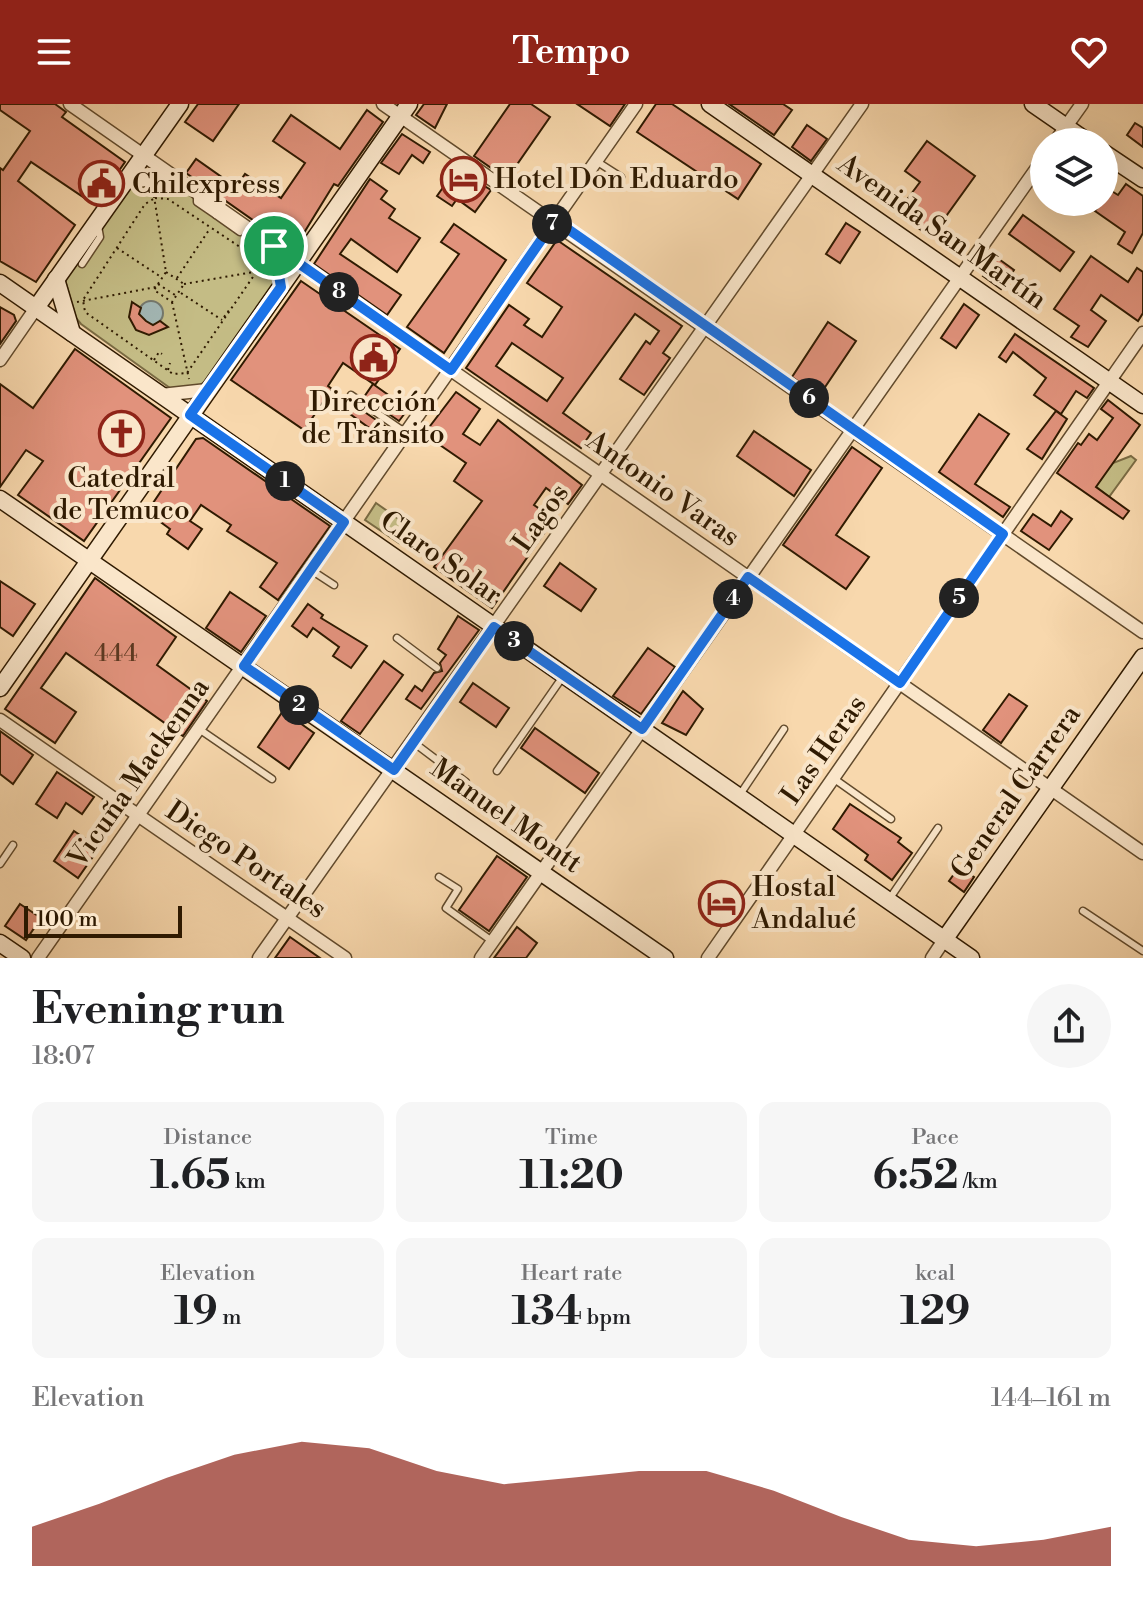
<!DOCTYPE html>
<html lang="en">
<head>
<meta charset="utf-8">
<style>
	body { margin:0; font-family:"Libre Bodoni",serif; background:#f6f6f6; color:#202124; height:100vh; display:flex; flex-direction:column; font-size:30px; white-space:nowrap }
	* { box-sizing:border-box; margin:0 }
	p { font-size:26px; color:#757577 }
	.icon { flex:none; width:44px; height:44px; fill:none; stroke:currentColor; stroke-width:2; stroke-linecap:round; stroke-linejoin:round }
	.map { position:relative; height:854px; overflow:hidden }
	.details { display:flex; flex-direction:column; background:#fff; flex:1 }
	.details>* { flex:none }
	.buttons { position:absolute; left:1030px; top:24px; display:grid; gap:16px }
	.buttons a { display:grid; place-items:center; width:88px; height:88px; border-radius:50%; background:#fff; box-shadow:0 8px 32px #0002; font-size:40px }
	.scale { position:absolute; left:24px; bottom:20px; width:158px; box-sizing:border-box; padding-left:8px; border:4px solid #2f1a01; border-top:0; font-size:22px; line-height:28px; white-space:nowrap; color:#2f1a01; -webkit-text-stroke:6px #fae6ca; paint-order:stroke }
	.pin { position:absolute; display:grid; place-items:center; width:68px; height:68px; color:#fff; margin:-34px; border:4px solid #fff; border-radius:50%; box-shadow:0 2px 8px #0007 }
	.km { position:absolute; width:40px; height:40px; margin:-20px; border-radius:50%; background:#222; color:#fff; font-size:22px; line-height:40px; text-align:center }
	.round { display:grid; place-items:center; flex:none; width:84px; height:84px; border-radius:42px; background:#f6f6f6 }
	.headline { display:flex; align-items:center; justify-content:space-between; height:136px; padding:0 32px }
	h1 { font-size:44px; font-weight:700; line-height:60px }
	.stats { display:grid; grid-template-columns:repeat(3,1fr); gap:12px; height:136px; padding:8px 32px }
	.stats div { display:grid; align-content:center; border-radius:16px; background:#f6f6f6; text-align:center }
	.stats b { font-size:40px; font-weight:700 }
	.stats small { font-size:22px; font-weight:400 }
	.stats p { font-size:22px }
	.chart { height:224px; padding:16px 32px }
	.chart p { display:flex; justify-content:space-between }
	.chart svg { width:100%; height:144px; margin-top:8px; fill:#8f2418; opacity:.7 }
	header { display:flex; justify-content:space-between; align-items:center; height:104px; padding:0 32px; background:#8f2418; color:#fff; font-size:36px; font-weight:700 }
	.map>svg:first-child { display:block }
	.green { fill:#c4bc85; stroke:#7a6b43; stroke-width:2 }
	.water { fill:#a2b7b5; stroke:#74786d; stroke-width:2 }
	.building { fill:#e1927c; stroke:#2f1a01; stroke-width:2; fill-rule:evenodd }
	.lines { fill:none; stroke-linecap:round; stroke-linejoin:round }
	.lane-casing { stroke:#614a2c; stroke-width:9 }
	.street-casing { stroke:#614a2c; stroke-width:15 }
	.secondary-casing { stroke:#2f1a01; stroke-width:19 }
	.path { stroke:#2f1a01; stroke-width:2; stroke-dasharray:2 4; stroke-linecap:butt }
	.lane { stroke:#fae6ca; stroke-width:6 }
	.street { stroke:#fae6ca; stroke-width:12 }
	.secondary { stroke:#fae6ca; stroke-width:16 }
	.route-casing { stroke:#fff; stroke-width:16 }
	.route { stroke:#1a73e8; stroke-width:10 }
	.labels { text-anchor:middle; dominant-baseline:central; stroke-width:8; stroke-linejoin:round; paint-order:stroke }
	.number-label { font-size:24px; fill:#5c3820 }
	.poi-label { font-size:28px; fill:#2f1a01; stroke:#fae6ca; text-anchor:start }
	.street-label { font-size:28px; fill:#2f1a01; stroke:#fae6ca }
</style>
</head>
<body>
<header><svg class="icon" aria-label="menu" viewBox="0 0 24 24"><path d="M4 6h16M4 12h16M4 18h16"/></svg>Tempo<svg class="icon" aria-label="heart" viewBox="0 0 24 24"><path d="M12 20l-8-8c-3-5 5-10 8-4 3-6 11-1 8 4z"/></svg></header>
<div class="map">
<svg width="1143" height="854" viewBox="0 0 1143 854">
	<rect width="100%" height="100%" fill="#f8d8ad"/>
	<filter id="stains"><feTurbulence type="fractalNoise" baseFrequency=".0025" numOctaves="4"/><feColorMatrix values="0 0 0 0 .2 0 0 0 0 .09 0 0 0 0 .02 0 0 0 .5 -.17"/></filter>
	<radialGradient id="worn" r=".72"><stop offset=".6" stop-color="#630" stop-opacity="0"/><stop offset="1" stop-color="#630" stop-opacity=".3"/></radialGradient>
	<g class="green">
		<polygon points="173,74 284,156 284,170 207,276 197,283 170,284 81,220 76,214 65,176 126,84"/>
		<polygon points="1131,352 1136,356 1109,393 1094,381 1113,359"/>
		<polygon points="376,399 410,423 399,439 365,416"/>
	</g>
	<circle class="water" cx="151" cy="209" r="12"/>
	<g class="building">
		<polygon points="0,0 55,0 66,8 62,13 125,58 95,101 31,58 18,77 75,121 36,178 0,157 0,64 3,66 30,27 0,6"/>
		<polygon points="198,0 239,0 213,37 185,18"/>
		<polygon points="424,0 447,0 435,24 416,11"/>
		<polygon points="510,0 531,0 550,13 507,75 474,52"/>
		<polygon points="577,0 625,0 610,22"/>
		<polygon points="656,0 672,0 761,60 738,95 637,28"/>
		<polygon points="729,0 783,0 792,6 774,31"/>
		<polygon points="367,6 383,18 338,82 334,80 294,145 186,69 196,55 236,83 245,70 281,94 305,59 273,37 291,11 340,45"/>
		<polygon points="1135,19 1143,24 1143,43 1127,31"/>
		<polygon points="807,21 827,35 811,57 792,43"/>
		<polygon points="402,30 430,48 423,59 412,51 399,70 381,59"/>
		<polygon points="927,37 975,72 931,133 897,109 920,78 905,67"/>
		<polygon points="456,65 491,86 475,108 457,95 452,102 437,92"/>
		<polygon points="370,75 387,87 381,95 395,105 389,114 420,134 397,168 351,135 340,150 401,191 387,211 314,160"/>
		<polygon points="1126,80 1143,92 1143,129 1132,149 1118,140 1125,128 1095,107 1110,86 1118,91"/>
		<polygon points="1023,111 1074,148 1060,167 1009,130"/>
		<polygon points="846,119 860,128 840,159 826,150"/>
		<polygon points="454,120 506,156 444,249 407,223 459,150 441,138"/>
		<path d="M557 136 682 222 663 249 670 254 644 291 620 275 646 237 650 240 659 227 635 210 563 309 591 329 581 344 466 264 509 201 529 215 524 221 542 233 562 203 527 179ZM512 239 563 274 547 297 496 262Z"/>
		<polygon points="1091,152 1128,178 1137,164 1143,168 1143,209 1138,217 1101,191 1091,206 1106,217 1088,243 1071,233 1079,222 1054,205"/>
		<polygon points="996,153 1014,166 1001,185 983,172"/>
		<polygon points="301,177 400,245 375,281 343,259 328,282 332,285 304,326 231,276"/>
		<polygon points="132,198 141,204 139,210 146,217 153,221 160,217 168,223 149,231 136,226 129,213"/>
		<polygon points="964,200 979,211 956,244 941,234"/>
		<polygon points="0,203 14,211 16,217 0,240"/>
		<polygon points="828,218 856,237 819,292 792,273"/>
		<polygon points="1015,230 1094,284 1087,294 1076,287 1061,310 1034,291 1046,274 1013,248 1006,258 999,253"/>
		<polygon points="75,245 171,314 84,437 18,391 43,357 26,346 0,383 0,280 33,304"/>
		<polygon points="373,280 408,305 399,317 364,293"/>
		<polygon points="456,288 480,305 463,330 480,341 498,316 582,381 568,400 546,384 534,401 554,415 492,504 434,463 482,397 454,377 466,359 424,330"/>
		<polygon points="1108,296 1140,321 1096,383 1129,407 1123,415 1057,369 1078,339 1081,341 1089,330 1097,336 1113,314 1101,305"/>
		<polygon points="356,302 392,327 386,336 350,310"/>
		<polygon points="1056,307 1067,315 1042,355 1027,345"/>
		<polygon points="979,310 1009,330 975,380 1010,403 1003,413 939,368"/>
		<polygon points="754,327 811,366 794,392 737,352"/>
		<polygon points="203,334 330,422 278,496 260,483 277,459 227,427 231,421 201,401 190,417 202,425 188,445 167,430 170,425 147,408 196,335"/>
		<polygon points="852,343 882,364 836,431 869,453 846,485 783,441"/>
		<polygon points="1061,407 1072,415 1049,446 1021,427 1033,410 1051,422"/>
		<polygon points="560,459 596,485 581,507 544,482"/>
		<polygon points="95,474 176,533 157,561 207,597 183,632 66,549 41,584 76,608 55,639 5,605"/>
		<polygon points="0,477 35,500 13,532 0,523"/>
		<polygon points="230,488 266,512 241,548 206,524"/>
		<polygon points="308,500 323,511 321,514 367,542 351,564 333,552 339,543 313,524 307,533 292,522"/>
		<polygon points="458,512 479,526 421,605 406,595 415,582 422,587 434,569 442,567 440,559 446,551 438,545"/>
		<polygon points="648,544 675,563 641,610 613,592"/>
		<polygon points="384,557 403,571 360,630 341,617"/>
		<polygon points="473,579 509,604 496,623 460,598"/>
		<polygon points="683,587 703,605 686,631 662,619"/>
		<polygon points="1009,590 1027,602 1001,639 983,626"/>
		<polygon points="283,607 314,629 289,665 258,643"/>
		<polygon points="535,624 599,669 585,689 521,644"/>
		<polygon points="0,627 33,651 13,680 0,670"/>
		<polygon points="57,668 94,693 82,710 66,699 57,714 36,700"/>
		<polygon points="850,700 901,734 898,738 912,749 892,776 865,756 868,751 833,725"/>
		<polygon points="74,727 99,744 78,774 54,757"/>
		<polygon points="497,752 527,773 489,827 459,806"/>
		<polygon points="959,763 974,773 964,788 949,777"/>
		<polygon points="20,800 41,814 26,836 5,822"/>
		<polygon points="517,823 537,839 526,854 494,854"/>
		<polygon points="290,833 320,854 275,854"/>
	</g>
	<g class="lines">
		<defs>
			<g id="lane">
				<polyline points="596,57 621,73"/>
				<polyline points="197,88 197,98 216,111 224,109"/>
				<polyline points="216,111 240,128"/>
				<polyline points="82,160 100,133 98,122"/>
				<polyline points="351,291 406,329"/>
				<polyline points="311,466 334,481"/>
				<polyline points="397,534 437,564"/>
				<polyline points="199,625 272,675"/>
				<polyline points="413,638 466,678"/>
				<polyline points="497,667 564,571"/>
				<polyline points="833,674 891,715"/>
				<polyline points="739,692 784,625"/>
				<polyline points="0,760 13,741"/>
				<polyline points="439,773 458,785 446,804 492,837"/>
				<polyline points="890,794 938,724"/>
				<polyline points="1083,807 1143,847"/>
			</g>
			<g id="street">
				<polyline points="70,0 1143,749"/>
				<polyline points="383,0 1143,528"/>
				<polyline points="1055,38 1082,0"/>
				<polyline points="124,79 172,72"/>
				<polyline points="274,142 281,183"/>
				<polyline points="0,256 36,204"/>
				<polyline points="161,291 207,286"/>
				<polyline points="0,616 345,854"/>
				<polyline points="38,854 636,0"/>
				<polyline points="259,854 862,0"/>
				<polyline points="481,854 1044,54"/>
				<polyline points="708,854 1143,229"/>
				<polyline points="932,854 944,836"/>
			</g>
			<g id="secondary">
				<polyline points="710,0 1143,301"/>
				<polyline points="1033,0 1088,38"/>
				<polyline points="1104,49 1143,75"/>
				<polyline points="56,175 72,229"/>
				<polyline points="0,179 971,854"/>
				<polyline points="36,204 180,0"/>
				<polyline points="0,395 665,854"/>
				<polyline points="0,584 409,0"/>
				<polyline points="944,836 1143,553"/>
				<polyline points="0,839 22,854"/>
			</g>
		</defs>
		<use href="#lane" class="lane-casing"/>
		<use href="#street" class="street-casing"/>
		<use href="#secondary" class="secondary-casing"/>
		<g class="path">
			<polyline points="153,86 166,168"/>
			<polygon points="155,94 168,95 252,151 257,167 187,269 173,270 85,208 83,196 145,100"/>
			<polyline points="117,144 161,173"/>
			<polygon points="166,168 184,180 172,198 154,186"/>
			<polyline points="177,174 209,126"/>
			<polyline points="158,180 175,191"/>
			<polyline points="184,180 265,166"/>
			<polyline points="181,189 222,216"/>
			<polyline points="77,198 156,183"/>
			<polyline points="172,198 189,275"/>
			<polyline points="224,213 230,205"/>
			<polyline points="154,256 159,248 162,250"/>
			<polyline points="168,266 170,259"/>
		</g>
		<use href="#lane" class="lane"/>
		<use href="#street" class="street"/>
		<use href="#secondary" class="secondary"/>
	</g>
	<g class="lines">
		<defs>
			<polygon id="route" points="555,116 1003,430 900,579 748,473 642,625 494,523 394,666 244,562 344,418 190,311 281,183 274,142 451,266"/>
		</defs>
		<use href="#route" class="route-casing"/>
		<use href="#route" class="route"/>
	</g>
	<defs>
		<symbol id="hotel-ring" viewBox="-11 -11 22 22"><circle r="9.5" fill="#fae6ca" stroke="#8f2418" stroke-width="1.5"/><path d="M-6-4.5h1.5V1H6V5H4.5V3h-9V5H-6ZM-4 0a1.8 1.8 0 1 1 3.6 0ZM.5 0V-2.5h3Q6-2.5 6 0Z" fill="#8f2418"/></symbol>
		<symbol id="civic-ring" viewBox="-11 -11 22 22"><circle r="9.5" fill="#fae6ca" stroke="#8f2418" stroke-width="1.5"/><path d="M-.6-6.5H3V-4.5H.6V-3L4-1V1h2V6H-6V1h2V-1L-.6-3ZM-1.2 2.5V6h2.4V2.5Z" fill="#8f2418"/></symbol>
		<symbol id="church-ring" viewBox="-11 -11 22 22"><circle r="9.5" fill="#fae6ca" stroke="#8f2418" stroke-width="1.5"/><path d="M-1.2-6h2.4v3.5h3.3v2.4h-3.3V6h-2.4V-.1h-3.3v-2.4h3.3Z" fill="#8f2418"/></symbol>
	</defs>
	<g fill-rule="evenodd">
		<use href="#hotel-ring" x="438" y="50" width="51" height="51"/>
		<use href="#civic-ring" x="76" y="54" width="51" height="51"/>
		<use href="#civic-ring" x="348" y="228" width="51" height="51"/>
		<use href="#church-ring" x="96" y="304" width="51" height="51"/>
		<use href="#hotel-ring" x="696" y="774" width="51" height="51"/>
	</g>
	<g class="labels">
		<g class="number-label">
			<text x="116" y="550">444</text>
		</g>
		<g class="poi-label">
			<text x="494" y="75">Hotel Don Eduardo</text>
			<text x="132" y="80">Chilexpress</text>
			<text x="373" y="298" text-anchor="middle">Dirección<tspan x="373" dy="32">de Tránsito</tspan></text>
			<text x="121" y="374" text-anchor="middle">Catedral<tspan x="121" dy="32">de Temuco</tspan></text>
			<text x="752" y="783">Hostal<tspan x="752" dy="32">Andalué</tspan></text>
		</g>
		<g class="street-label">
			<text transform="translate(942 128) rotate(35)">Avenida San Martín</text>
			<text transform="translate(663 385) rotate(35)">Antonio Varas</text>
			<text transform="translate(541 414) rotate(-55)">Lagos</text>
			<text transform="translate(441 454) rotate(35)">Claro Solar</text>
			<text transform="translate(824 646) rotate(-55)">Las Heras</text>
			<text transform="translate(139 669) rotate(-55)">Vicuña Mackenna</text>
			<text transform="translate(1016 688) rotate(-55)">General Carrera</text>
			<text transform="translate(506 712) rotate(35)">Manuel Montt</text>
			<text transform="translate(246 756) rotate(34)">Diego Portales</text>
		</g>
	</g>
	<rect width="100%" height="100%" filter="url(#stains)"/>
	<rect width="100%" height="100%" fill="url(#worn)"/>
</svg>
<div class="buttons">
<a><svg class="icon" aria-label="layers" viewBox="0 0 24 24"><path d="M12 4l9 5-9 5-9-5zM3 14l9 5 9-5"/></svg></a>
</div>
<div class="scale">100 m</div>
<div class="pin" style="left:274px;top:142px;background:#1e9e55"><svg class="icon" aria-label="arrive" viewBox="0 0 24 24"><path d="M6 21V4h12l-3 4 3 4H6"/></svg></div>
<b class="km" style="left:285px;top:377px">1</b>
<b class="km" style="left:299px;top:601px">2</b>
<b class="km" style="left:514px;top:537px">3</b>
<b class="km" style="left:733px;top:495px">4</b>
<b class="km" style="left:959px;top:494px">5</b>
<b class="km" style="left:809px;top:294px">6</b>
<b class="km" style="left:552px;top:120px">7</b>
<b class="km" style="left:339px;top:188px">8</b>
</div>
<section class="details">
<div class="headline"><div><h1>Evening run</h1><p>18:07</p></div><a class="round"><svg class="icon" aria-label="share" viewBox="0 0 24 24"><path d="M12 15V3M7 8l5-5 5 5M5 13v7h14v-7"/></svg></a></div>
<div class="stats">
<div><p>Distance</p><b>1.65<small> km</small></b></div>
<div><p>Time</p><b>11:20</b></div>
<div><p>Pace</p><b>6:52<small> /km</small></b></div>
</div>
<div class="stats">
<div><p>Elevation</p><b>19<small> m</small></b></div>
<div><p>Heart rate</p><b>134<small> bpm</small></b></div>
<div><p>kcal</p><b>129</b></div>
</div>
<div class="chart"><p><span>Elevation</span>144–161 m</p>
<svg viewBox="0 0 160 44" preserveAspectRatio="none"><path d="M0 44V32L10 25L20 17L30 10L40 6L50 8L60 15L70 19L80 17L90 15L100 15L110 21L120 29L130 36L140 38L150 36L160 32V44z"/></svg>
</div>
</section>
</body>
</html>
